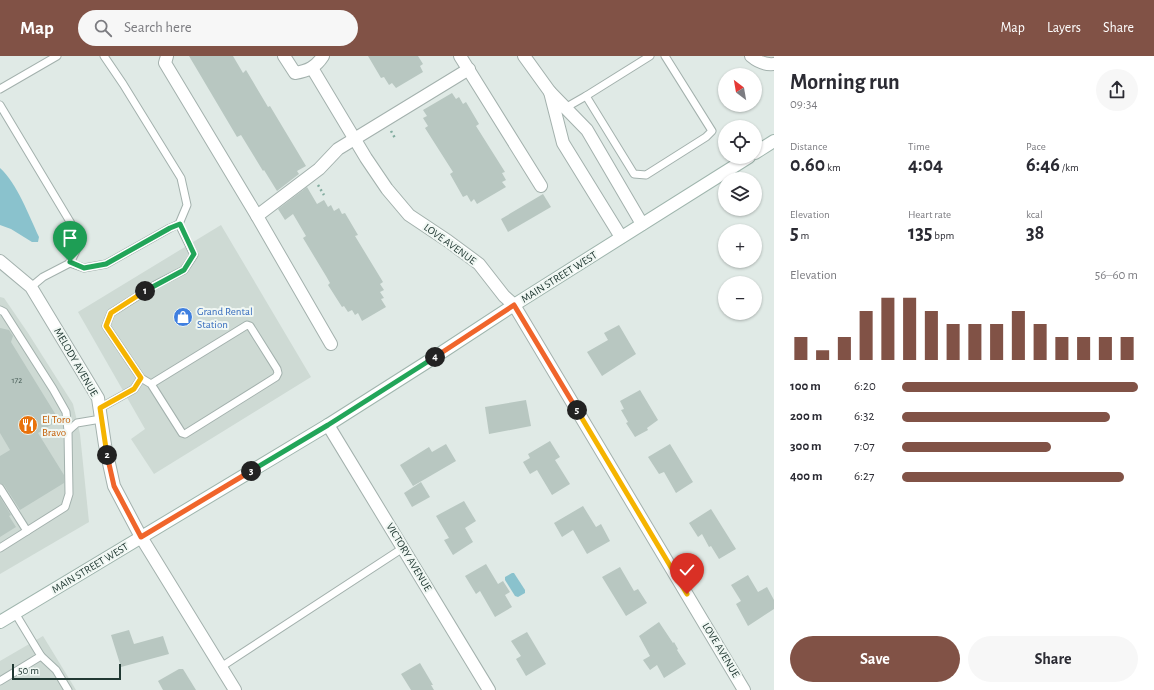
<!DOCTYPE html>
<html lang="en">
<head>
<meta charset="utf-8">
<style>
	body { margin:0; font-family:"Alegreya Sans",sans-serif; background:#f7f7f7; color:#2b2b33; height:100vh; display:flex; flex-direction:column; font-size:15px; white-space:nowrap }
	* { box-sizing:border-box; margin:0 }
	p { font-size:13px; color:#7c7c81 }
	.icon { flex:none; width:22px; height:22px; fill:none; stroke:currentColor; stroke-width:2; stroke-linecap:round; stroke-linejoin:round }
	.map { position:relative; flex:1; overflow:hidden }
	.side { display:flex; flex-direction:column; background:#fff; width:380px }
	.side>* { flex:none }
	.needle { width:26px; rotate:329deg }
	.tools { position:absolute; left:718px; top:12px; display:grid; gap:8px }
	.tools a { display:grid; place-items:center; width:44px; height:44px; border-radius:50%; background:#fff; box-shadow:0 1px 3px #0004; font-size:20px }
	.scale { position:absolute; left:12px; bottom:10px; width:109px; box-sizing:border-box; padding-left:4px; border:2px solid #213933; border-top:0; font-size:11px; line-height:14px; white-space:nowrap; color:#213933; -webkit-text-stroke:3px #f0f7f3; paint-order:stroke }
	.pin { position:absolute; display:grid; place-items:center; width:34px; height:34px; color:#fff; margin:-41px -17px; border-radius:50% 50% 50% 0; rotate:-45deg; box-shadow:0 0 4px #0007 }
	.pin .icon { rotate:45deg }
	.km { position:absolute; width:20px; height:20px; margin:-10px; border-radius:50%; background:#222; color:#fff; font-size:11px; line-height:20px; text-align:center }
	.round { display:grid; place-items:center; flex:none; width:42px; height:42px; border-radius:21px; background:#f7f7f7 }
	.overview { display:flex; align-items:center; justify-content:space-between; height:68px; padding:0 16px }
	h1 { font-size:22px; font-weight:600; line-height:30px }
	.metrics { display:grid; grid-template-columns:repeat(3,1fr); gap:6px; height:68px; padding:4px 16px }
	.metrics div { display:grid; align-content:center }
	.metrics b { font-size:20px; font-weight:600 }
	.metrics small { font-size:11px; font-weight:400 }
	.metrics p { font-size:11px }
	.chart { height:112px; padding:8px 16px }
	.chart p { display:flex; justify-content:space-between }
	.chart svg { width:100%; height:72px; margin-top:4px; stroke:#815246; stroke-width:6 }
	.button { display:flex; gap:8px; margin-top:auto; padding:8px 16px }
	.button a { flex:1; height:46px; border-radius:24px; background:#815246; color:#fff; font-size:16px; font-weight:600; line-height:46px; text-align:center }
	.button a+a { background:#f7f7f7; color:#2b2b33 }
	ul { padding:0 16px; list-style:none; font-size:13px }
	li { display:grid; grid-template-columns:64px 48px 1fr; align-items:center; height:30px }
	li i { height:10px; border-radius:5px; background:#815246 }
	header { display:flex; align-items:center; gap:24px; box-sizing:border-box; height:56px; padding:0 20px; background:#815246; color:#fff }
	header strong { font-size:19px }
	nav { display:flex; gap:22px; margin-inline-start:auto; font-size:14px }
	.search { width:280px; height:36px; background:#f7f7f7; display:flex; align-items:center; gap:10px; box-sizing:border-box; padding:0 14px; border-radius:22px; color:#7c7c81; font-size:15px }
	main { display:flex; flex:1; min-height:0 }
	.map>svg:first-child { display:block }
	.built { fill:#cedad4 }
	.water { fill:#8ac2cd }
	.building { fill:#b8c7c1 }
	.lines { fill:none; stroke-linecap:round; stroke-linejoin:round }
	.service-casing { stroke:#a3b1ad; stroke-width:9 }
	.minor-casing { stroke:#a3b1ad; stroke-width:14 }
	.secondary-casing { stroke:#9fb5ad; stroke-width:14 }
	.path { stroke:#82ac9f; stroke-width:2.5; stroke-dasharray:2 3; stroke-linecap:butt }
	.service { stroke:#fff; stroke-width:7 }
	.minor { stroke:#fff; stroke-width:12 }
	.secondary { stroke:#fff; stroke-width:12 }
	.split-1-casing { stroke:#fff; stroke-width:8 }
	.split-2-casing { stroke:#fff; stroke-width:8 }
	.split-3-casing { stroke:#fff; stroke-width:8 }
	.split-4-casing { stroke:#fff; stroke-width:8 }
	.split-5-casing { stroke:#fff; stroke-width:8 }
	.split-6-casing { stroke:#fff; stroke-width:8 }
	.split-1 { stroke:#22a559; stroke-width:5 }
	.split-2 { stroke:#f5b400; stroke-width:5 }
	.split-3 { stroke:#f0652b; stroke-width:5 }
	.split-4 { stroke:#22a559; stroke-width:5 }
	.split-5 { stroke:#f0652b; stroke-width:5 }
	.split-6 { stroke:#f5b400; stroke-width:5 }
	.labels { text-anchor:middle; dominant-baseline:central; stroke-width:4; stroke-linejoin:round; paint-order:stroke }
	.number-label { font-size:9px; fill:#475c56 }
	.street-label { font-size:11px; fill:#213933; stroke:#f0f7f3 }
	.shop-label { font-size:11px; fill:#366cbe; stroke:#f0f7f3; text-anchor:start }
	.food-label { font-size:11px; fill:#c56008; stroke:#f0f7f3; text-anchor:start }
</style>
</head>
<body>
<header>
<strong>Map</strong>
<div class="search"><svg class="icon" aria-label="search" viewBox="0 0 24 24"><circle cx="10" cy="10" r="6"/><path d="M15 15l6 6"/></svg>Search here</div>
<nav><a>Map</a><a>Layers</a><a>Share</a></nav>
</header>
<main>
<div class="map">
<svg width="774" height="634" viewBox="0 0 774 634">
	<rect width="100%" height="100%" fill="#e0eae6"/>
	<g class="built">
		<polygon points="221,169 311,321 154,418 131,383 145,373 78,256"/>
		<polygon points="0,241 4,242 28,277 73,348 80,378 89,466 0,518"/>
		<polygon points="43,580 76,634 0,634 0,605"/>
	</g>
	<g class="water">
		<path d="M0 112C17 127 29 160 39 181L38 186H32L11 173 0 169Z"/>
		<polygon points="512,517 514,517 525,534 525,537 518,541 515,540 505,524 505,521"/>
	</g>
	<g class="building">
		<polygon points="189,0 233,0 243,17 246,14 268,51 270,50 306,110 297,115 299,118 277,135 264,114 263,115 241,79 237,81"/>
		<polygon points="368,0 418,0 423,8 420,10 423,16 396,32 392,27 389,29 384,21 381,22"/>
		<polygon points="452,37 456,43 459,41 463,48 466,46 479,68 476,70 505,116 502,117 506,124 502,126 506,131 477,148 474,143 471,146 467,139 463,141 450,118 453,116 425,72 428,70 423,62 427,60 423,54"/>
		<polygon points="307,131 317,148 324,144 328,151 331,149 334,155 339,152 342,158 345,157 358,179 355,180 383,226 380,228 384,234 380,236 384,242 381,243 386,251 362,265 358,257 355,259 352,254 348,256 344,250 342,251 328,229 330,227 326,220 303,182 306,180 293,158 285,164 278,153"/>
		<polygon points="543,138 551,151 508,176 501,163"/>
		<polygon points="619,269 636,298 602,320 587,296 608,284 604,277"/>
		<polygon points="0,272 9,274 13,280 11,286 59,364 38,377 64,419 64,427 20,454 4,429 0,427 0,400 10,394 0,377"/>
		<polygon points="640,334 658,364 647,372 648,374 635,381 626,367 628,366 621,354 624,353 620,345"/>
		<polygon points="526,344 531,370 489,378 485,351"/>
		<polygon points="550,385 560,401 555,404 570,428 552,439 537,414 530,418 523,406 530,402 528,398"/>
		<polygon points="446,388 456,405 413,430 400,409 429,391 432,396"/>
		<polygon points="670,388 693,426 676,437 664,416 659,418 648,401"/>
		<polygon points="421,426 430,441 412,451 404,437"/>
		<polygon points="0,441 11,459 9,460 16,471 0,481"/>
		<polygon points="464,445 476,465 465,472 473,486 453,499 444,484 449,482 436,460"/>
		<polygon points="583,450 596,471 601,468 610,485 587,498 573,474 562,481 554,467"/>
		<polygon points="711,453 736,493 719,503 711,490 709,491 702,478 698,481 689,467"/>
		<polygon points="486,508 498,528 503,525 510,536 505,539 512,551 495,561 480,535 476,538 465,520"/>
		<polygon points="620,511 634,535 638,533 647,547 626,560 602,521"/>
		<polygon points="748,519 758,536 767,531 774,544 774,553 748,570 736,548 741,545 731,529"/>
		<polygon points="659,566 673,587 674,586 678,593 677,594 686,608 664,622 657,609 650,614 643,604 650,600 639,580"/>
		<polygon points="129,574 134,588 163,580 169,598 121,611 111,579"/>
		<polygon points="527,576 546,608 526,620 516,603 521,600 511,585"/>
		<polygon points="420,607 433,629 431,629 434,634 411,634 401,618"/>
		<polygon points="179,613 183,613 196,634 163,634 158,625"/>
	</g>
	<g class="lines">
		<defs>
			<g id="service">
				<polyline points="104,0 123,28 181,122 187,149 179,168"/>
				<polyline points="0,33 57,0"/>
				<polyline points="586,40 634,118 646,119 706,81 712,75 665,0"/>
				<polyline points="0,49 72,169 76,195 70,207"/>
				<polyline points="565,52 586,40 650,0"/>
				<polyline points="31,231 43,221 70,207 84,212 106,208 170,172 179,168 194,199 184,214 155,229 111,257 106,270 141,322 134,333 100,352"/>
				<polyline points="0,254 4,256 53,333 66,356 68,375"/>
				<polyline points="141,322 151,328 182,377 185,378 276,321 278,317 277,313 250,270 247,269 151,328"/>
				<polyline points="0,432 27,475"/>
				<polyline points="0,492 65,451 69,438 68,375 77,367 101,363"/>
				<polyline points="41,600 56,614 68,634"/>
				<polyline points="221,611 403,492"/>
				<polyline points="0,625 41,600 15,557"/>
			</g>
			<g id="minor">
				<polyline points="167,0 165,7 257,160 331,288"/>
				<path d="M284 0 295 17C308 15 316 11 323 0"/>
				<polyline points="460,0 541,130"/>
				<polyline points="524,0 550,36"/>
				<path d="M751 0C758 6 765 9 774 8"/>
				<polyline points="312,12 366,102 387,133 409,159 448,185 479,208 504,240 514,249 744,634"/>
				<polyline points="257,160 319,113 338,93 469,13"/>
				<polyline points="621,181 563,87 550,36 587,74 642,168"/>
				<polyline points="0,205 31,231 98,342 105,389 114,430 141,481 235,634"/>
				<polyline points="328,369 489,634"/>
			</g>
			<g id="secondary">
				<polyline points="755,97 774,85"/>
				<polyline points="0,566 328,369 424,308 514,249 749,101"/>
			</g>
		</defs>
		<use href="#service" class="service-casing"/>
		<use href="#minor" class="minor-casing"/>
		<use href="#secondary" class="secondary-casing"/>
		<g class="path">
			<polyline points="391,75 395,82"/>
			<polyline points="318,129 324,139"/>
		</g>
		<use href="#service" class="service"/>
		<use href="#minor" class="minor"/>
		<use href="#secondary" class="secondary"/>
	</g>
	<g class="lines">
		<defs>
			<polyline id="split-1" points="70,206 84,212 106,208 170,172 180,168 194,198 184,214 145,235"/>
			<polyline id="split-2" points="107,399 100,352 134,333 141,322 106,270 111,257 145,235"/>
			<polyline id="split-3" points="107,399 114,430 141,481 251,415"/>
			<polyline id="split-4" points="251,415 328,369 435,301"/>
			<polyline id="split-5" points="435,301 514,249 577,354"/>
			<polyline id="split-6" points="577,354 687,538"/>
		</defs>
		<use href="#split-1" class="split-1-casing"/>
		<use href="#split-2" class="split-2-casing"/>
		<use href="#split-3" class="split-3-casing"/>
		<use href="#split-4" class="split-4-casing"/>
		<use href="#split-5" class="split-5-casing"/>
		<use href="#split-6" class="split-6-casing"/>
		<use href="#split-1" class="split-1"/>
		<use href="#split-2" class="split-2"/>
		<use href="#split-3" class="split-3"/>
		<use href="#split-4" class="split-4"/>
		<use href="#split-5" class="split-5"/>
		<use href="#split-6" class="split-6"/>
	</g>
	<defs>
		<symbol id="shop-disc" viewBox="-11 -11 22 22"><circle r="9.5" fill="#3f7fe0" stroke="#f0f7f3"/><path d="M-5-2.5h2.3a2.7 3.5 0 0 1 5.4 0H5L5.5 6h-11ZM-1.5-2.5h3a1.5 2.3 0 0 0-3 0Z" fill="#fff"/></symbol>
		<symbol id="restaurant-disc" viewBox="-11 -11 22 22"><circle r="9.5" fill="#e8710a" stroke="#f0f7f3"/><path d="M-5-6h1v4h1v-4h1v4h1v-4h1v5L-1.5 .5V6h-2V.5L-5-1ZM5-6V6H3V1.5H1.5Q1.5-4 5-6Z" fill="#fff"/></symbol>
	</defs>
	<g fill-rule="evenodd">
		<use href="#shop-disc" x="172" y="250" width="22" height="22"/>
		<use href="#restaurant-disc" x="17" y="358" width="22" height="22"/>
	</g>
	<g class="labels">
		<g class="number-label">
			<text x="17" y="324">172</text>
		</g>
		<g class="street-label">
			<text transform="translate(450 188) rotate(36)">LOVE AVENUE</text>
			<text transform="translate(559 221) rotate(-32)">MAIN STREET WEST</text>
			<text transform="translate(76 306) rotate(60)">MELODY AVENUE</text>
			<text transform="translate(409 501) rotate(59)">VICTORY AVENUE</text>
			<text transform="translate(90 512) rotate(-31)">MAIN STREET WEST</text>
			<text transform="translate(721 594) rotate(59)">LOVE AVENUE</text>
		</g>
		<g class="shop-label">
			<text x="197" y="255">Grand Rental<tspan x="197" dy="13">Station</tspan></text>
		</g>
		<g class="food-label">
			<text x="42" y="363">El Toro<tspan x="42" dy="13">Bravo</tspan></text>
		</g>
	</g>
</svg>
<div class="tools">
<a><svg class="needle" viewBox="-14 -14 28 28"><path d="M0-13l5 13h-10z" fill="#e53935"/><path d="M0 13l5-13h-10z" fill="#7c7c81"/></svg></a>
<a><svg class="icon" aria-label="locate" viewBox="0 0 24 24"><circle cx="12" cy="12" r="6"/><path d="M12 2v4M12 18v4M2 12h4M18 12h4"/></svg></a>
<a><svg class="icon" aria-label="layers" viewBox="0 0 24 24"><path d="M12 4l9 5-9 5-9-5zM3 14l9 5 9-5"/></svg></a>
<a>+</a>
<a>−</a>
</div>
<div class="scale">50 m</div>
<div class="pin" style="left:70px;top:206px;background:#1e9e55"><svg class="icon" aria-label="arrive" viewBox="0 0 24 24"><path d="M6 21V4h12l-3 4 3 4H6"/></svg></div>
<div class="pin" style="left:687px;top:538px;background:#d93025"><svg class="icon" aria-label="check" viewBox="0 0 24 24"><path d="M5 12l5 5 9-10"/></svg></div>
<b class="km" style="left:145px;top:235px">1</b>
<b class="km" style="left:107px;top:399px">2</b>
<b class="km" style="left:251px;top:415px">3</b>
<b class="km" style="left:435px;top:301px">4</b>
<b class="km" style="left:577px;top:354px">5</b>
</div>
<section class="side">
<div class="overview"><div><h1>Morning run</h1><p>09:34</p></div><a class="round"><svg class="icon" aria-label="share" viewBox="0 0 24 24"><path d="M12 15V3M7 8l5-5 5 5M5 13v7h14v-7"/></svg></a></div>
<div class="metrics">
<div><p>Distance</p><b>0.60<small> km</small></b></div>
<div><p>Time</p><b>4:04</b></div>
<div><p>Pace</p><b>6:46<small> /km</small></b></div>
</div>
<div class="metrics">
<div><p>Elevation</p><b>5<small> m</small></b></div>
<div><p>Heart rate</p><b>135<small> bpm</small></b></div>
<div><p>kcal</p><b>38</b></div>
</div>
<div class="chart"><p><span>Elevation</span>56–60 m</p>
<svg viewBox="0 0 160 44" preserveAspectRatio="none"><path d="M5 44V30M15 44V38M25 44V30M35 44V14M45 44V6M55 44V6M65 44V14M75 44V22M85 44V22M95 44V22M105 44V14M115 44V22M125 44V30M135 44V30M145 44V30M155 44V30"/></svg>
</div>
<ul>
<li><b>100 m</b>6:20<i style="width:100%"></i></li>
<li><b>200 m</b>6:32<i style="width:88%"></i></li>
<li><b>300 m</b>7:07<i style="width:63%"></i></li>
<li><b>400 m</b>6:27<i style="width:94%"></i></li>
</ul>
<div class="button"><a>Save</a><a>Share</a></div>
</section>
</main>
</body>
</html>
